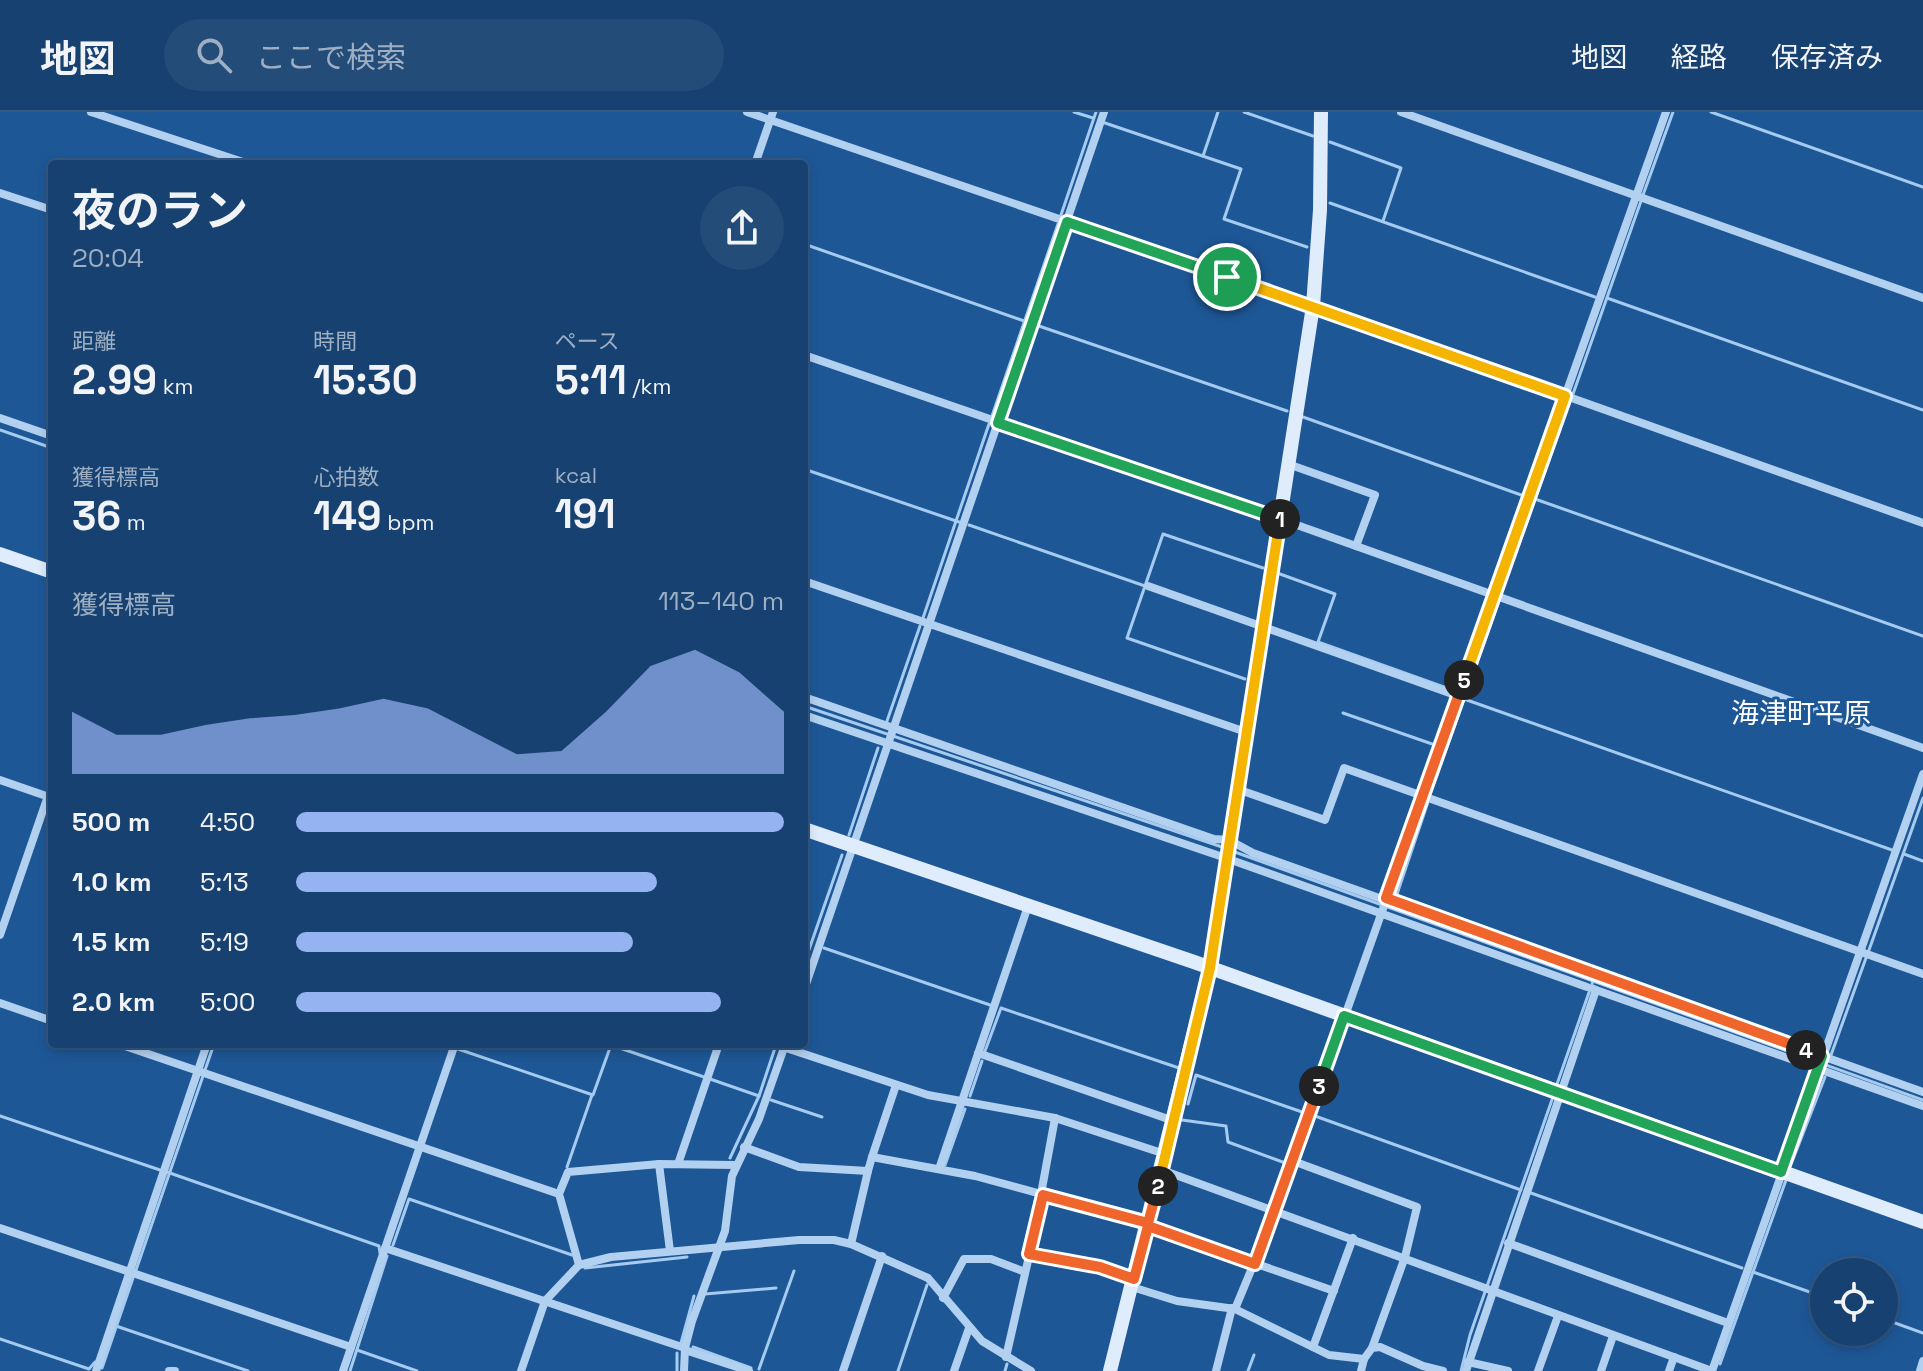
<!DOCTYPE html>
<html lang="ja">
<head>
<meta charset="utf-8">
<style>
	body { margin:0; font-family:"Space Grotesk","Noto Sans JP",sans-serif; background:#234c78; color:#f1f3f6; height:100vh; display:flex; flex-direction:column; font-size:30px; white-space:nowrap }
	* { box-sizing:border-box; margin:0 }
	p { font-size:26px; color:#9eafc3 }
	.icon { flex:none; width:44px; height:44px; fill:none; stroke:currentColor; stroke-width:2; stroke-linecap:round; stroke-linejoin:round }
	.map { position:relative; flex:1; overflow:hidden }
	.details { position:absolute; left:48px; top:48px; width:760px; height:888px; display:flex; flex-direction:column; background:#164170; border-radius:8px; box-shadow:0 4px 12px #0003,0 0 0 2px #355a83 }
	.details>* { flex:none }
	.controls { position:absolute; left:1810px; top:1146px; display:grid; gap:16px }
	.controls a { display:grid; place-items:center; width:88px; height:88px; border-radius:50%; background:#164170; box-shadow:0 4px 12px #0003,0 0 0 2px #355a83; font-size:40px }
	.pin { position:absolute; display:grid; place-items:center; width:68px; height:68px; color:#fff; margin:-34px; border:4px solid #fff; border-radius:50%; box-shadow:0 2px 8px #0007 }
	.km { position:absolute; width:40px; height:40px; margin:-20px; border-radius:50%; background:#222; color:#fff; font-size:22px; line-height:40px; text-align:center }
	.round { display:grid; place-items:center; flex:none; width:84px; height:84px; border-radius:42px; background:#234c78 }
	.overview { display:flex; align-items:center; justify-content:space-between; height:136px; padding:0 24px }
	h1 { font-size:44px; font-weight:700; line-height:60px }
	.figures { display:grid; grid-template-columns:repeat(3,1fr); gap:12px; height:136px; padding:8px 24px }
	.figures div { display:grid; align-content:center }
	.figures b { font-size:40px; font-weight:700 }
	.figures small { font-size:22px; font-weight:400 }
	.figures p { font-size:22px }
	.chart { height:224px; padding:16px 24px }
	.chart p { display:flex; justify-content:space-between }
	.chart svg { width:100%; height:144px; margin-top:8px; fill:#95b2f1; opacity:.7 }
	ul { padding:0 24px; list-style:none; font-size:26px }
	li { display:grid; grid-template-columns:128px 96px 1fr; align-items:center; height:60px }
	li i { height:20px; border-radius:10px; background:#95b2f1 }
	header { display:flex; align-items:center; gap:48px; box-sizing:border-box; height:112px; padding:0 40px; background:#164170; border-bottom:2px solid #355a83 }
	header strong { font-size:38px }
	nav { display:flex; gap:44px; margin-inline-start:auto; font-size:28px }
	.search { width:560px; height:72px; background:#234c78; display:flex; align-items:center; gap:20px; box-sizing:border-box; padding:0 28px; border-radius:44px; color:#9eafc3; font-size:30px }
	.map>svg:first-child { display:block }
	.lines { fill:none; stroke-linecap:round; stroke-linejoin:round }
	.stream { stroke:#a5cbf1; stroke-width:3 }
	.street { stroke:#b2d0ef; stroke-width:8 }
	.secondary { stroke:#dfecfb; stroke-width:14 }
	.split-1-casing { stroke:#fff; stroke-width:16 }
	.split-2-casing { stroke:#fff; stroke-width:16 }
	.split-3-casing { stroke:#fff; stroke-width:16 }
	.split-4-casing { stroke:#fff; stroke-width:16 }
	.split-5-casing { stroke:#fff; stroke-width:16 }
	.split-6-casing { stroke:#fff; stroke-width:16 }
	.split-1 { stroke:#22a559; stroke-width:10 }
	.split-2 { stroke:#f5b400; stroke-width:10 }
	.split-3 { stroke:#f0652b; stroke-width:10 }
	.split-4 { stroke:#22a559; stroke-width:10 }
	.split-5 { stroke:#f0652b; stroke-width:10 }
	.split-6 { stroke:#f5b400; stroke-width:10 }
	.labels { text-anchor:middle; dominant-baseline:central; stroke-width:6; stroke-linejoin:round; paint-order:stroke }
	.quarter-label { font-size:28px; fill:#fff; stroke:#1e5796 }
</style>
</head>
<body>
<header>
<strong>地図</strong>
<div class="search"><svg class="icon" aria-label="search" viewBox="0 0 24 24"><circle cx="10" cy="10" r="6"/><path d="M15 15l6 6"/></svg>ここで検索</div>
<nav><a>地図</a><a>経路</a><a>保存済み</a></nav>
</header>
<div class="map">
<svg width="1923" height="1259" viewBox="0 0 1923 1259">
	<rect width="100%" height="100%" fill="#1e5796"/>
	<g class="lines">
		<g class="stream">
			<polyline points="1074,0 1093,6"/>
			<polyline points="1244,0 1313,24"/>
			<polyline points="1711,0 1923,75"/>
			<polyline points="1105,11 1241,57 1224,107 1307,135"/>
			<polyline points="1330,30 1401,56 1383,109"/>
			<polyline points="1203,44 1218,0"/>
			<polyline points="1643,83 1673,0"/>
			<polyline points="1330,91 1595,185"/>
			<polyline points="1061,103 1096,0"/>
			<polyline points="804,132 1027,210"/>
			<polyline points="1607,186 1923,298"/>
			<polyline points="1036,213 1287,299"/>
			<polyline points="1573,282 1641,89"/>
			<polyline points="992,304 1058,112"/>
			<polyline points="1303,305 1524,384"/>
			<polyline points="0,318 52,336"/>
			<polyline points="804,357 959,410"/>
			<polyline points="1535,387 1923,524"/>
			<polyline points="969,413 1145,474 1127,526 1245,567"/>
			<polyline points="1280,462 1335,482 1318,530 1455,579"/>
			<polyline points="1145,474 1163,422 1263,456"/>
			<polyline points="1501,482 1570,290"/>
			<polyline points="923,506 989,312"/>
			<polyline points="1464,587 1892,738"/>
			<polyline points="804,594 1225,736"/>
			<polyline points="1343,601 1435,633"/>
			<polyline points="887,609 920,514"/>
			<polyline points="1430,683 1499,489"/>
			<polyline points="849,723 878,636"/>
			<polyline points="1232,739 1923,988"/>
			<polyline points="1904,742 1923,749"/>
			<polyline points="1395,788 1428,690"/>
			<polyline points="824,836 990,893"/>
			<polyline points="1869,838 1923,686"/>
			<polyline points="804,852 842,743"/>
			<polyline points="458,937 593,983 611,933 704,965"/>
			<polyline points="985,939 1001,896 1179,956"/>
			<polyline points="1831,943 1866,846"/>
			<polyline points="205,958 214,932"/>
			<polyline points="710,967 759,984"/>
			<polyline points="1556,975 1593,869"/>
			<polyline points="970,984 982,949"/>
			<polyline points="771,988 822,1005"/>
			<polyline points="1188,992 1196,963 1305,1001"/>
			<polyline points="0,1004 160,1058"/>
			<polyline points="1182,1008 1226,1014 1228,1030 1288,1052"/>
			<polyline points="730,1046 759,984 775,936"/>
			<polyline points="1299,1047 1315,1004 1521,1078"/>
			<polyline points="945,1053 965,997"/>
			<polyline points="567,1055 592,983"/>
			<polyline points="1790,1055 1825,965"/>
			<polyline points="167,1060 379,1134 380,1141"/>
			<polyline points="1531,1081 1742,1156"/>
			<polyline points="1283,1092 1296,1055"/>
			<polyline points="393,1133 409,1087 572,1143"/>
			<polyline points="585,1156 687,1145"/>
			<polyline points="136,1158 203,964"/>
			<polyline points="1753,1160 1824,1185"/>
			<polyline points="705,1182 776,1176"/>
			<polyline points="1884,1207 1923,1221"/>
			<polyline points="116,1214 248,1259"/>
			<polyline points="0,1227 89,1257 95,1250"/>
			<polyline points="681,1231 694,1184"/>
			<polyline points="693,1235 751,1256"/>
			<polyline points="357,1238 417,1259"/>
			<polyline points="1720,1252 1786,1068"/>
			<polyline points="102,1256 133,1166"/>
			<polyline points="759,1257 794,1159"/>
			<polyline points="350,1259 387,1144"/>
			<polyline points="677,1259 677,1241"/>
			<polyline points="898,1259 927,1173"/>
			<polyline points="1005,1259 1007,1252"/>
			<polyline points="1248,1259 1254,1243"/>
			<polyline points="1461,1259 1470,1223 1554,982"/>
		</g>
		<g class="street">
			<polyline points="91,0 249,52"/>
			<polyline points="747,0 1313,194 1923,411"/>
			<polyline points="1401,0 1923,186"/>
			<polyline points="755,52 773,0"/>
			<polyline points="0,81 52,98"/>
			<polyline points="804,243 1280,407 1923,636"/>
			<polyline points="0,306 52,324"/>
			<polyline points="1288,352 1375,383 1356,434"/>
			<polyline points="804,469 1246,620"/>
			<polyline points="1148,474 1458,584"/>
			<polyline points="804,585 1214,727 1229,728 1253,741 1923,980"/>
			<polyline points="804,603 1220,744 1587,875"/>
			<polyline points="0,668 52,686"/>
			<polyline points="1237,677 1325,708 1344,656 1923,862"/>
			<polyline points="0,823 48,684"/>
			<polyline points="804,878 1104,0"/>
			<polyline points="1596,878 1923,994"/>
			<polyline points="0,891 52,909"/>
			<polyline points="119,932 559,1082"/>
			<polyline points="774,932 928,983 1055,1006 1165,1042"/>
			<polyline points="978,941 1174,1009"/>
			<polyline points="744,1035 799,1055 868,1059 872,1045 975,1064 1148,1111"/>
			<polyline points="872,1045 896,973"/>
			<polyline points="1293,1049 1417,1095 1405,1145 1372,1236"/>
			<polyline points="659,1052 670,1139"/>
			<polyline points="678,1052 719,932"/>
			<polyline points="939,1057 1028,794"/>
			<polyline points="1162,1058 1712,1259"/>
			<polyline points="1041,1082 1055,1006"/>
			<polyline points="1148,1114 1334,1179"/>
			<polyline points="0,1116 351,1235"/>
			<polyline points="1508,1131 1728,1211"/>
			<polyline points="851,1132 868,1059"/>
			<polyline points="385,1136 685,1236"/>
			<polyline points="1029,1142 1100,1155 1134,1167"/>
			<polyline points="579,1153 559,1082 568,1060 659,1052 735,1053"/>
			<polyline points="1132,1175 1177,1189 1235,1197 1329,1243 1364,1247"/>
			<polyline points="943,1186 964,1147 991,1147 1025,1160"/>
			<polyline points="1235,1197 1276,1098 1666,0"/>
			<polyline points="1313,1235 1353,1126"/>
			<polyline points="685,1238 749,1259"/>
			<polyline points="1006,1245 1043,1083"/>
			<polyline points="1468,1250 1508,1259"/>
			<polyline points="96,1259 207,932"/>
			<polyline points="169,1259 175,1259"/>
			<polyline points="343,1259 455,932"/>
			<polyline points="521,1259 545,1189 579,1153 611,1145 799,1128 834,1128 851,1132 928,1166 982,1229 1031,1259"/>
			<polyline points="684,1259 685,1236 692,1209 725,1119 732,1064 759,1007 785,933"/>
			<polyline points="843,1259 882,1144"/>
			<polyline points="954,1259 969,1216"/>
			<polyline points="1216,1259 1232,1196"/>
			<polyline points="1361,1259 1364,1247 1372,1236 1380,1235 1423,1254 1443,1259"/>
			<polyline points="1466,1259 1596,878 1594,877"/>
			<polyline points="1538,1259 1558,1204"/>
			<polyline points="1601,1259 1613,1224"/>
			<polyline points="1669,1259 1674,1245"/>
			<polyline points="1712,1259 1923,662"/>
			<polyline points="1920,1259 1923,1249"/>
		</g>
		<g class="secondary">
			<polyline points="0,442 52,460"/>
			<polyline points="804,717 1194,850 1923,1110"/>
			<polyline points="1110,1259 1210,856 1313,194 1320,98 1321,0"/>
		</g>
	</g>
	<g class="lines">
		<defs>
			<polyline id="split-1" points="1227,165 1067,110 998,311 1280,407"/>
			<polyline id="split-2" points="1158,1074 1210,856 1280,407"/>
			<polyline id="split-3" points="1158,1074 1148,1111 1148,1114 1134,1167 1100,1155 1029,1142 1043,1083 1148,1111 1148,1114 1255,1152 1319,974"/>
			<polyline id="split-4" points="1319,974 1344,904 1781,1060 1822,944 1806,938"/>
			<polyline id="split-5" points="1464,568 1386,786 1806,938"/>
			<polyline id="split-6" points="1227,165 1565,284 1464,568"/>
		</defs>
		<use href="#split-1" class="split-1-casing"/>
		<use href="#split-2" class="split-2-casing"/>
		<use href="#split-3" class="split-3-casing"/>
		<use href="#split-4" class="split-4-casing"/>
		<use href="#split-5" class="split-5-casing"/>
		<use href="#split-6" class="split-6-casing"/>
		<use href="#split-1" class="split-1"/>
		<use href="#split-2" class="split-2"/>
		<use href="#split-3" class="split-3"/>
		<use href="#split-4" class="split-4"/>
		<use href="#split-5" class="split-5"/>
		<use href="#split-6" class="split-6"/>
	</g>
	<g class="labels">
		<g class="quarter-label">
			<text x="1801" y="601">海津町平原</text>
		</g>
	</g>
</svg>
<div class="controls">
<a><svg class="icon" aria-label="locate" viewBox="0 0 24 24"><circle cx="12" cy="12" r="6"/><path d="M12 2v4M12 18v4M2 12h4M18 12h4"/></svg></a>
</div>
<div class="pin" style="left:1227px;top:165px;background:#1e9e55"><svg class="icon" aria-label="arrive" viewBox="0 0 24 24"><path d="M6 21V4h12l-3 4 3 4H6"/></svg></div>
<b class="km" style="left:1280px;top:407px">1</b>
<b class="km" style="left:1158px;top:1074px">2</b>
<b class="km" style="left:1319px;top:974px">3</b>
<b class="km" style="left:1806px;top:938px">4</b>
<b class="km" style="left:1464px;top:568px">5</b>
<section class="details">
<div class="overview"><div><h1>夜のラン</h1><p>20:04</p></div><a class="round"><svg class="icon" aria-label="share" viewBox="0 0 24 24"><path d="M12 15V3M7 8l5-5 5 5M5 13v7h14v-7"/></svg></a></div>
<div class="figures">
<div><p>距離</p><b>2.99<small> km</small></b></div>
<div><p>時間</p><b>15:30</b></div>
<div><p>ペース</p><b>5:11<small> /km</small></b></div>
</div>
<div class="figures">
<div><p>獲得標高</p><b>36<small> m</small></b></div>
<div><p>心拍数</p><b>149<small> bpm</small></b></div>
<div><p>kcal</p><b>191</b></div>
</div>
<div class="chart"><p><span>獲得標高</span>113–140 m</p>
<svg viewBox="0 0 160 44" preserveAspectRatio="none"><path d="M0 44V25L10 32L20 32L30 29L40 27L50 26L60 24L70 21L80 24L90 31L100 38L110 37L120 25L130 11L140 6L150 13L160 25V44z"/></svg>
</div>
<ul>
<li><b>500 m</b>4:50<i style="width:100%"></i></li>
<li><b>1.0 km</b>5:13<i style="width:74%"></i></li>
<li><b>1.5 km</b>5:19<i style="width:69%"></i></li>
<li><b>2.0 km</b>5:00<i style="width:87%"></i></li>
</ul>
</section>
</div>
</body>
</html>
